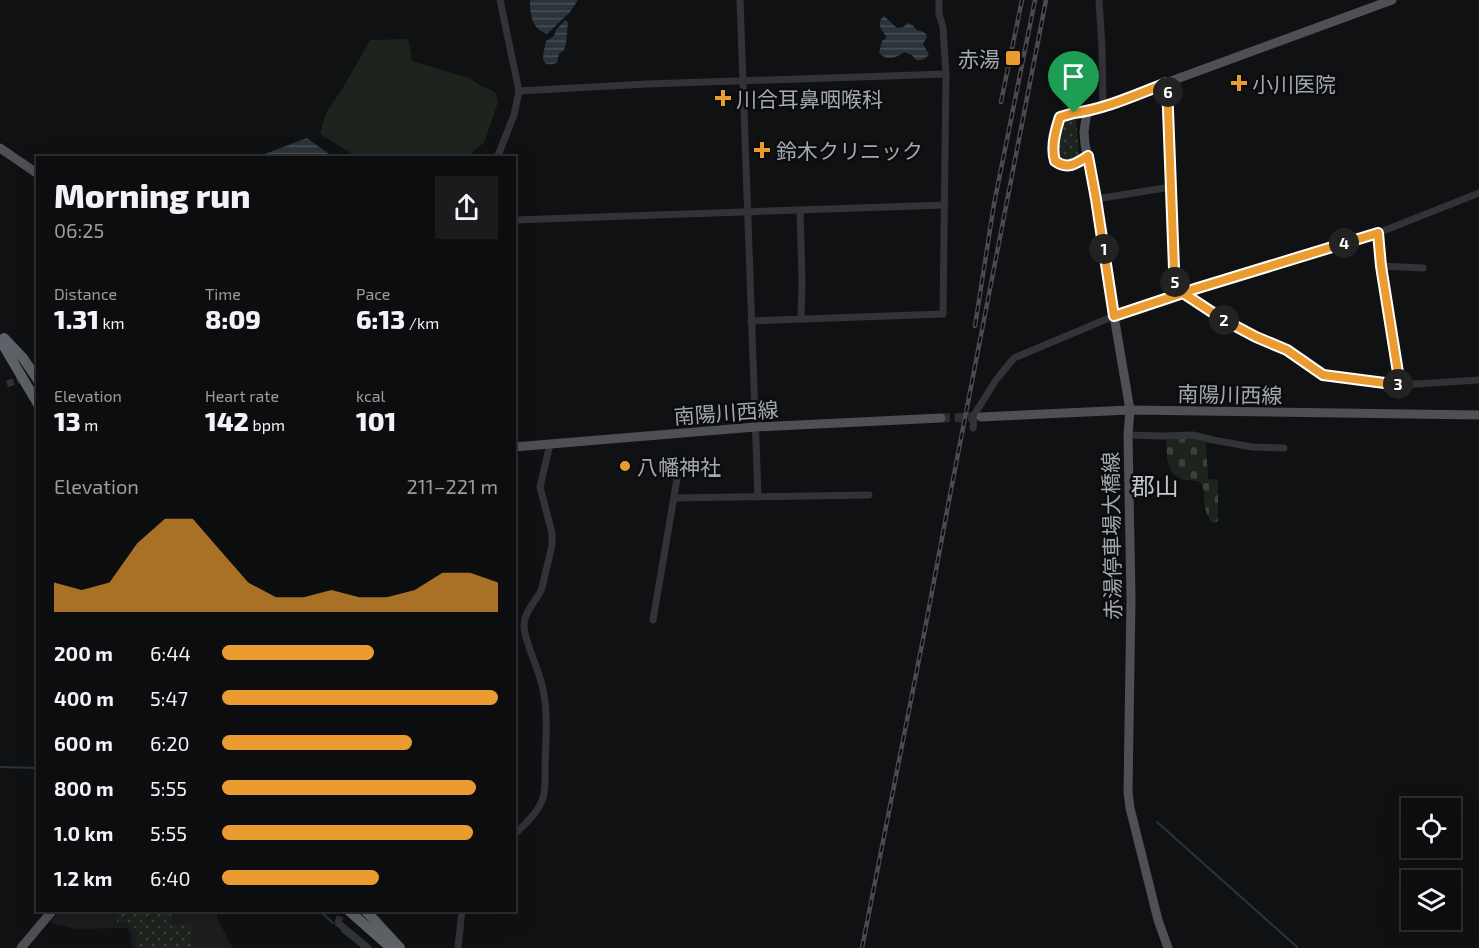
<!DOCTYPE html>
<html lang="en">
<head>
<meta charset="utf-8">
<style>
	body { margin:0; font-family:"Exo 2","Noto Sans JP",sans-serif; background:#1a1b1c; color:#f1f3f6; height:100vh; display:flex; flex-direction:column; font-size:22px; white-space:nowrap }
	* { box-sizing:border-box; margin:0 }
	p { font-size:20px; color:#9a9c9e }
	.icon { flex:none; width:33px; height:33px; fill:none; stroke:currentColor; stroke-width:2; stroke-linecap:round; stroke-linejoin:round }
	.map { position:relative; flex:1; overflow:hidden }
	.drawer { position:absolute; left:36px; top:156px; width:480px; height:756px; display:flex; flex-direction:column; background:#0c0d0e; border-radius:0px; box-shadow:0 6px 24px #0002,0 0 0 2px #2c2d2e }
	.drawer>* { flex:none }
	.fabs { position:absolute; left:1401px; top:798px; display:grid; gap:12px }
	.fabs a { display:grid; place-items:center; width:60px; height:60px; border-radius:0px; background:#0c0d0e; box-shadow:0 6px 24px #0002,0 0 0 2px #2c2d2e; font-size:30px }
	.pin { position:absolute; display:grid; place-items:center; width:51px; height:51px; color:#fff; margin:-62px -26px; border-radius:50% 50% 50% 0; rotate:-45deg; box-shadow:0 0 6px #0007 }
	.pin .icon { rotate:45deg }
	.km { position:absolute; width:30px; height:30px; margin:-15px; border-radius:50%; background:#222; color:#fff; font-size:16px; line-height:30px; text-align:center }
	.round { display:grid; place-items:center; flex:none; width:63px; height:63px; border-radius:0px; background:#1a1b1c }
	.head { display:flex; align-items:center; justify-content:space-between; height:102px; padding:0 18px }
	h1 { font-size:33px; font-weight:800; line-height:45px }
	.figures { display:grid; grid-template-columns:repeat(3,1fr); gap:9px; height:102px; padding:6px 18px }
	.figures div { display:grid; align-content:center }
	.figures b { font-size:26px; font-weight:800 }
	.figures small { font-size:16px; font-weight:400 }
	.figures p { font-size:16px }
	.chart { height:168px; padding:12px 18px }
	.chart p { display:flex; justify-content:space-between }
	.chart svg { width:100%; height:108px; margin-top:6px; fill:#ea9c30; opacity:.7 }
	ul { padding:0 18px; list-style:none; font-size:20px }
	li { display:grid; grid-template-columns:96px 72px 1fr; align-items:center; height:45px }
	li i { height:15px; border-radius:8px; background:#ea9c30 }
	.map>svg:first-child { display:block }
	.built { fill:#1d1d1f }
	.grass { fill:url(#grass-dots) }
	.cemetery { fill:url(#cemetery-stones) }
	.pitch { fill:#1d241d }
	.water { fill:url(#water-rules) }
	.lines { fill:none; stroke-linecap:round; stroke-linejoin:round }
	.stream { stroke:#2b343a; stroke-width:2 }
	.minor-tunnel { stroke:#2d2f32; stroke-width:7; stroke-dasharray:7 3.5; stroke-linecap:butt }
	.major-tunnel { stroke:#2d2f32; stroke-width:9; stroke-dasharray:9 4.5; stroke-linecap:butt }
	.minor { stroke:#323337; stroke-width:7 }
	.major { stroke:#4e5056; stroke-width:9 }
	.highway { stroke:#5e6167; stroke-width:10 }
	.rail-casing { stroke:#494b50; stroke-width:4.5 }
	.rail { stroke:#0c0c0d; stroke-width:2; stroke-dasharray:7; stroke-linecap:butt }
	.route-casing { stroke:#fff; stroke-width:12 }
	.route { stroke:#ea9c30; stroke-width:8 }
	.poi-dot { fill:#ea9c30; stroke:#0c0c0d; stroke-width:2 }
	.labels { text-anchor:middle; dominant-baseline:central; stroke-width:5; stroke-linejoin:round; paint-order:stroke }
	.poi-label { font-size:21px; fill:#a2a8b2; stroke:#0c0c0d; text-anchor:start }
	.street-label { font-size:21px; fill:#a2a8b2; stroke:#0c0c0d }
	.quarter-label { font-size:24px; fill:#c3c7ce; stroke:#0c0c0d }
</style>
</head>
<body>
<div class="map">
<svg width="1479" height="948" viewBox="0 0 1479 948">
	<defs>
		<pattern id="grass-dots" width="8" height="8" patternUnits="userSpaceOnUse" patternTransform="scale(1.5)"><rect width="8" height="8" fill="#1d241d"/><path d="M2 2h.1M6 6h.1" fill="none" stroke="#3b413b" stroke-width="1.8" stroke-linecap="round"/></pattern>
		<pattern id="cemetery-stones" width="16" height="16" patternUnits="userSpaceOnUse" patternTransform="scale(1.5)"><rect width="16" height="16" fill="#1d241d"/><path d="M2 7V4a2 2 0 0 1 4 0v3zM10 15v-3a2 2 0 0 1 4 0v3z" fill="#3b413b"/></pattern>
		<pattern id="water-rules" width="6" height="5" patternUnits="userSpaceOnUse" patternTransform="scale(1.5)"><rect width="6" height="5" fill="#2b343a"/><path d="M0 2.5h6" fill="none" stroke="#474f54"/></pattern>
	</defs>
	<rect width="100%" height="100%" fill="#101112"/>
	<polygon class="built" points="60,911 218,911 217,917 230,944 234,948 132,948 130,931 127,928 77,929 50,923"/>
	<g class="grass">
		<path d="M1076 116 1079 156 1072 160H1062C1058 157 1057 157 1057 152 1057 146 1059 126 1062 122 1066 117 1071 117 1076 116Z"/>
		<polygon points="117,911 171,911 172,925 191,924 191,948 137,948 136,929 129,923 117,923"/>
	</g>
	<path class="cemetery" d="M1166 438H1195L1206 443 1208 479 1218 480V521L1214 523 1211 522C1208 517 1206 512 1205 507 1203 498 1206 490 1200 482 1194 480 1186 481 1181 479 1165 472 1167 453 1166 438Z"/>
	<polygon class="pitch" points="408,39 412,61 469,78 479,85 491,90 496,94 498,102 484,143 474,150 469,157 357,157 320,134 326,113 344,86 368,44 371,40"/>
	<g class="water">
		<path d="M530 0H578L570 12 547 34C531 28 530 15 530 0Z"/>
		<path d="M884 16 897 28 903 27 908 23 912 25 917 30C922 32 926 31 927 37L923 44 929 54C926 59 921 61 916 60L912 55 904 52C897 58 885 62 879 52L882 41 885 39 886 36C881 29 876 23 884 16Z"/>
		<path d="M565 20 568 22 566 44 564 50 559 54 557 63C537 69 544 53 546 41L554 36 556 30Z"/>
		<polygon points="307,138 333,157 261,157 262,155"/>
	</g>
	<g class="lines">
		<g class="stream">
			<polyline points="0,767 38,768"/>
			<polyline points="1157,822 1297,947"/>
			<polyline points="319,910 333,923"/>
			<polyline points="342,931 363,948"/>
		</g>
		<g class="minor-tunnel">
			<polyline points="7,384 24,378"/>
			<polyline points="338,923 342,910"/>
		</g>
		<polyline class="major-tunnel" points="941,418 980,417"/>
		<g class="minor">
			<polyline points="740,0 758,497"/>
			<polyline points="1099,0 1102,48 1103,106"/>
			<polyline points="1167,83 1175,295"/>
			<polyline points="519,91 647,84 946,74"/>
			<path d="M1087 111 1074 113 1061 117C1054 128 1051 149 1055 161 1068 170 1076 164 1088 156"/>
			<polyline points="497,158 514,115 519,91 500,0"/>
			<polyline points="1096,199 1171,187"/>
			<polyline points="800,210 802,281 801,319"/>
			<polyline points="514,220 945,205"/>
			<polyline points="1378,233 1381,266 1400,385"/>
			<polyline points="1381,266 1423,268"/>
			<polyline points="1183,293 1224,320 1256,337 1287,350 1323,375 1400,385 1479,380"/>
			<polyline points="751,321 943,314 946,74 943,27 939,14 939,0"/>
			<polyline points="973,428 974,415 996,380 1014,358 1114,316 1247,272 1378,233 1479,193"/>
			<polyline points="1128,435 1163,436 1193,435 1213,440 1252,447 1284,448"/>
			<polyline points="674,498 869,495"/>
			<polyline points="653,620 677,479"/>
			<path d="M514 835C525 824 538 813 543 798 546 788 545 777 545 766 546 737 549 706 540 678 536 663 524 640 524 625 524 611 537 601 542 588L552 545V533L540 487 550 444"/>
			<polyline points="338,923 368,948"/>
			<polyline points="458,948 462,910"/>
		</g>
		<g class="major">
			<polyline points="0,148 38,174"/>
			<polyline points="981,417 1130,410 1479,415"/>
			<polyline points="514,447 755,427 941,418"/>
			<polyline points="21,948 53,910"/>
			<polyline points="1168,948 1158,920 1130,808 1128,792 1131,599 1128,435 1130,410 1114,316 1096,199 1085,144 1084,132 1087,111 1103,106 1392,0"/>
		</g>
		<g class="highway">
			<polyline points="4,338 23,358 38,380"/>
			<polyline points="0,340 38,404"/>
			<polyline points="348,910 391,948"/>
			<polyline points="365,910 400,948"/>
		</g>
		<defs>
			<g id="rail">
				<polyline points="1001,102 1022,0"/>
				<polyline points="975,326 994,204 1035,0"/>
				<polyline points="862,948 925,629 950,495 1046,0"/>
			</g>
		</defs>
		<use href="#rail" class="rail-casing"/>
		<use href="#rail" class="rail"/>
	</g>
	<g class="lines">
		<defs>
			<path id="route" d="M1074 113 1060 117 1059 120C1055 132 1051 148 1055 161 1067 170 1076 164 1088 156L1096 199 1114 316 1183 293 1224 320 1256 337 1287 350 1323 375 1400 385 1381 266 1378 233 1175 295 1167 83C1137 94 1106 109 1074 113"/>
		</defs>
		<use href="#route" class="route-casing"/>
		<use href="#route" class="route"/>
	</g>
	<g class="poi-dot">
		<rect x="1005" y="50" width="16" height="16" rx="3"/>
		<path d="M1236 74h6v6h6v6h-6v6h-6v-6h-6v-6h6z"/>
		<path d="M720 89h6v6h6v6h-6v6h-6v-6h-6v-6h6z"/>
		<path d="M759 141h6v6h6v6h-6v6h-6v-6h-6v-6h6z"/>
		<circle cx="625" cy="466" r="6"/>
	</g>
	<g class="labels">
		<g class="poi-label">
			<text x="1000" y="58" text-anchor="end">赤湯</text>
			<text x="1252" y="83">小川医院</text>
			<text x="736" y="98">川合耳鼻咽喉科</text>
			<text x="776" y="150">鈴木クリニック</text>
			<text x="637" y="466">八幡神社</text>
		</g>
		<g class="street-label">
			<text transform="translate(1230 394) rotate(1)">南陽川西線</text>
			<text transform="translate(726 412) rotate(-4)">南陽川西線</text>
			<text transform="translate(1111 536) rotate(-91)">赤湯停車場大橋線</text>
		</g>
		<g class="quarter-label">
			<text x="1155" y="485">郡山</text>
		</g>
	</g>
</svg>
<div class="fabs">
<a><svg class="icon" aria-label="locate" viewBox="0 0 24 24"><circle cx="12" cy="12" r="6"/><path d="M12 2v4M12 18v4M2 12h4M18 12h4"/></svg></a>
<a><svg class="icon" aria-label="layers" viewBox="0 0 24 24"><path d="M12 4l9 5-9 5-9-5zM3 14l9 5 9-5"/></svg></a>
</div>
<div class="pin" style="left:1074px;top:113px;background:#1e9e55"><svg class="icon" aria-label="arrive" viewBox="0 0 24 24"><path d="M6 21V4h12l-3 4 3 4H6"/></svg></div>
<b class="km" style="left:1104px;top:249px">1</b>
<b class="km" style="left:1224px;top:320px">2</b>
<b class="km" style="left:1398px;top:384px">3</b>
<b class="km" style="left:1344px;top:243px">4</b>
<b class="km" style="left:1175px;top:282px">5</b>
<b class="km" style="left:1168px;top:92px">6</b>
<section class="drawer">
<div class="head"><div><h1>Morning run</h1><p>06:25</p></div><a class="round"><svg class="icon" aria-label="share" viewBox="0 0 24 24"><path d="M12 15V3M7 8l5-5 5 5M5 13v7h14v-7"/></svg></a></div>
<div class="figures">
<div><p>Distance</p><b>1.31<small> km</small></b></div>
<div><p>Time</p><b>8:09</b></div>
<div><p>Pace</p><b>6:13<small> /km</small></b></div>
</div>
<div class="figures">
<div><p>Elevation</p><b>13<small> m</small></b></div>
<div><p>Heart rate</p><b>142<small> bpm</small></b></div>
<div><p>kcal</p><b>101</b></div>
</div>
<div class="chart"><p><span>Elevation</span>211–221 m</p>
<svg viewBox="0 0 160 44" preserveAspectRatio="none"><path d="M0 44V32L10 35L20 32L30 16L40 6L50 6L60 19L70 32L80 38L90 38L100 35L110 38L120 38L130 35L140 28L150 28L160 32V44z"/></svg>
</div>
<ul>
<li><b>200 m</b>6:44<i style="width:55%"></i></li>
<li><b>400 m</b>5:47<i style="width:100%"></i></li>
<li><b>600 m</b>6:20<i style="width:69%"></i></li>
<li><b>800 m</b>5:55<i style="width:92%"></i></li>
<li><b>1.0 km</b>5:55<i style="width:91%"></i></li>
<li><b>1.2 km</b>6:40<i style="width:57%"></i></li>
</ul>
</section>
</div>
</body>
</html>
